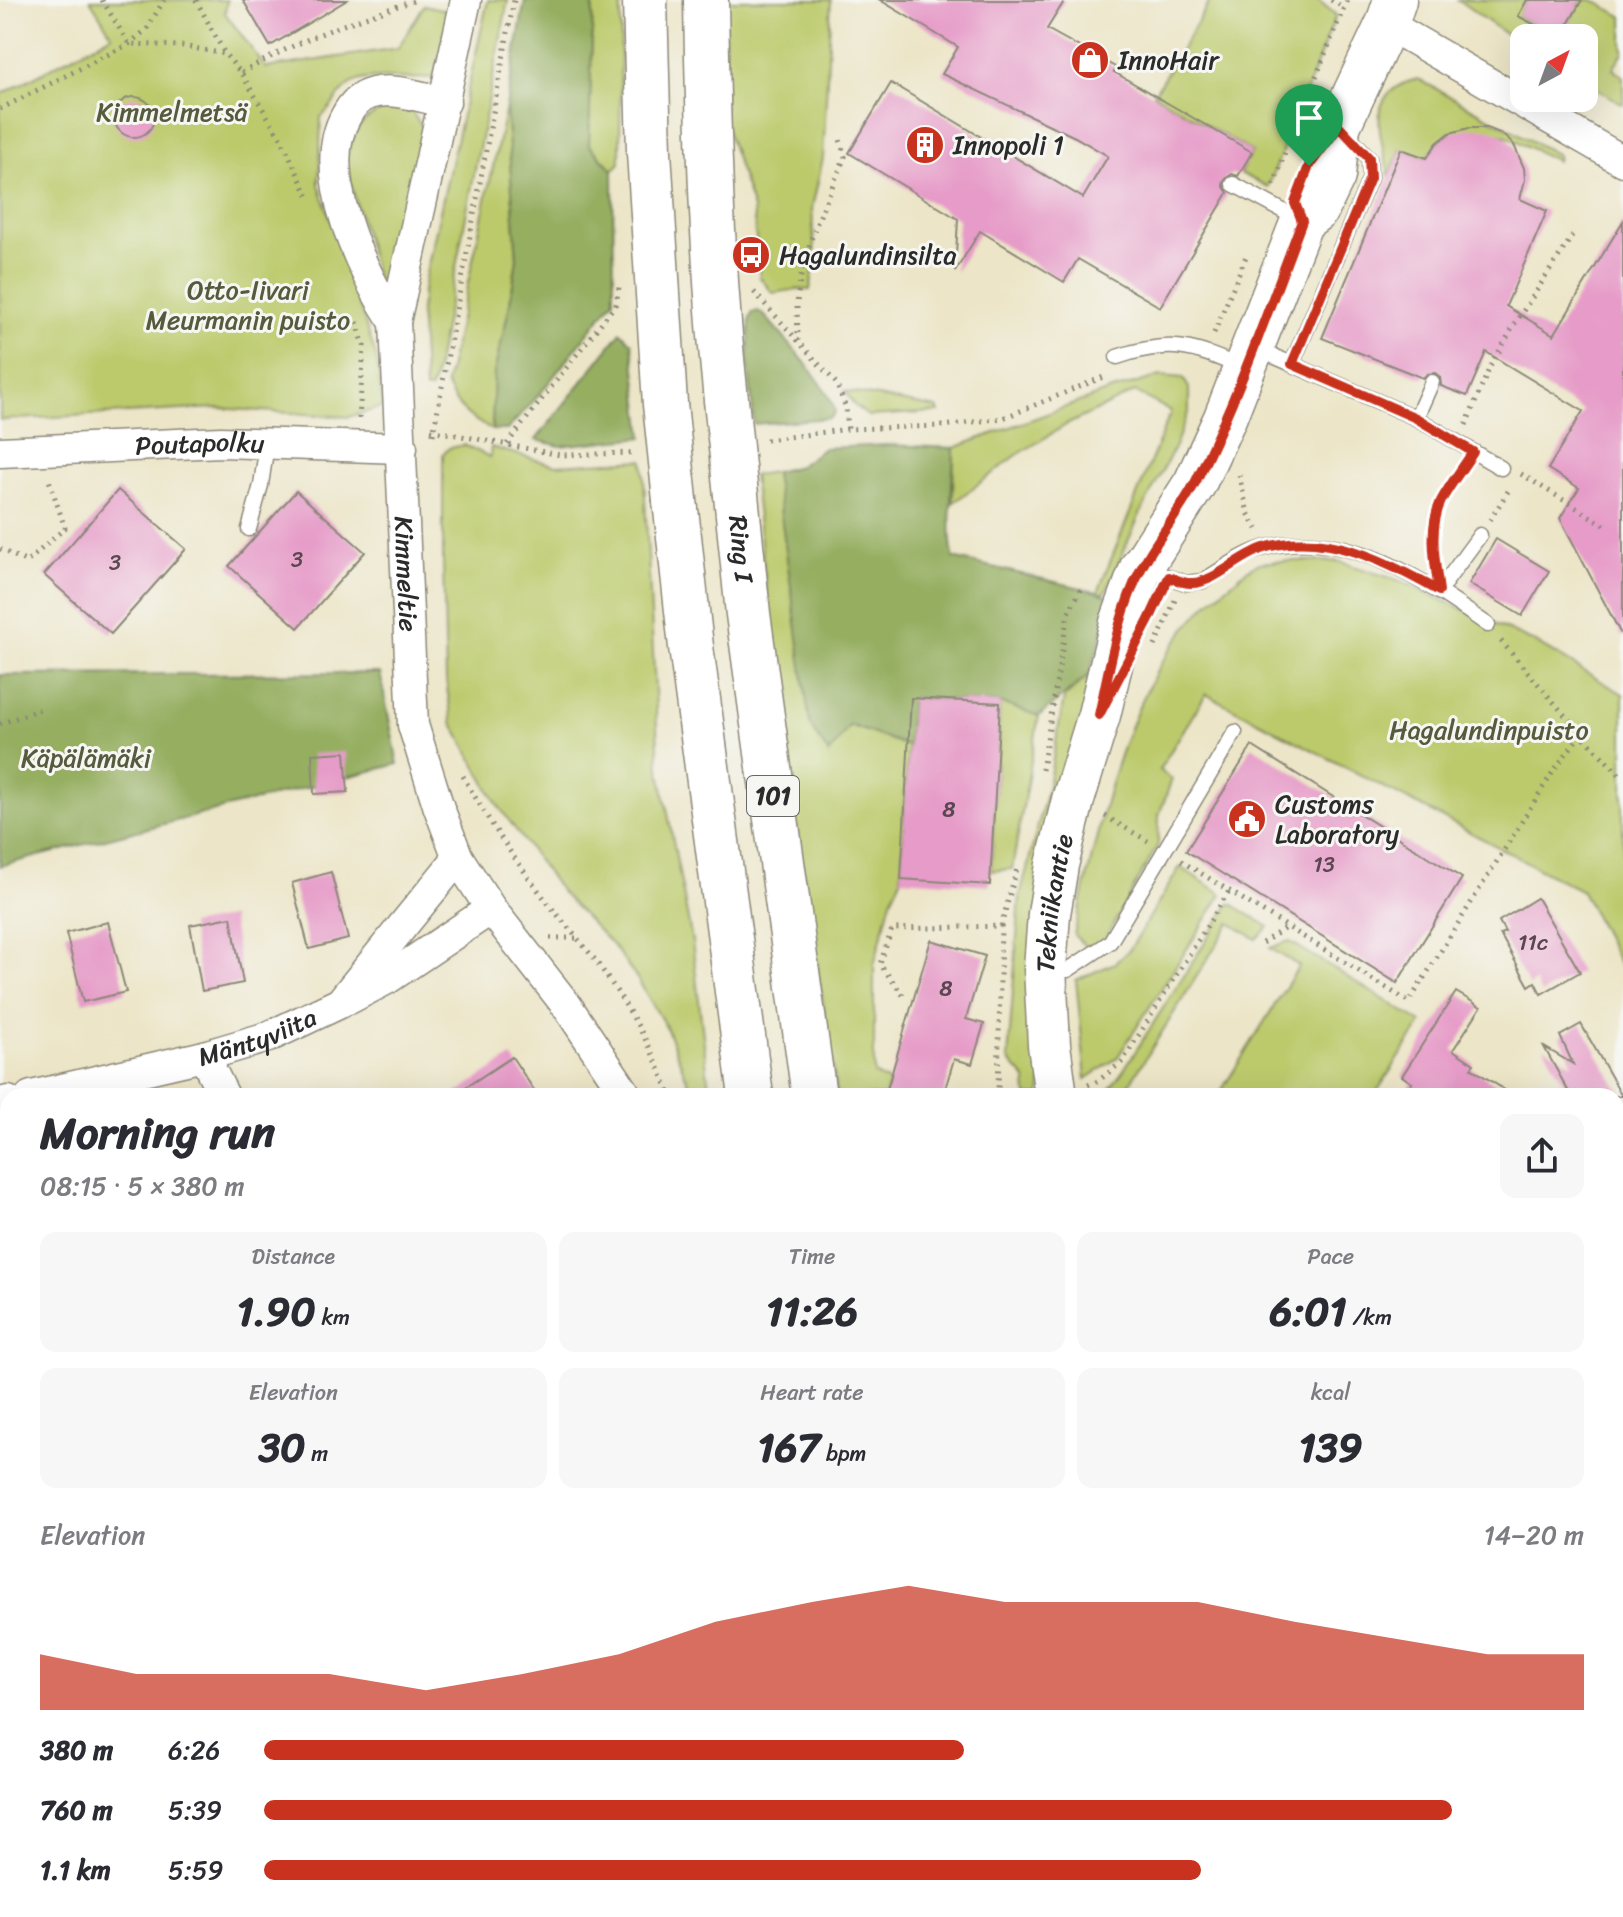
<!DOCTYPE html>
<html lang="en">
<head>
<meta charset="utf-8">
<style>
	body { margin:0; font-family:Sriracha,sans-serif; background:#f7f7f7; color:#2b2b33; height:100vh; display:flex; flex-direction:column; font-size:30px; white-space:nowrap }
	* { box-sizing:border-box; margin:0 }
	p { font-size:26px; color:#7c7c81 }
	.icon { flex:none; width:44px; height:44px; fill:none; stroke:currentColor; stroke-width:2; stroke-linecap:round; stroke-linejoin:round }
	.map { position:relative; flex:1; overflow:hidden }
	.drawer { position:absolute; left:0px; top:1088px; width:1624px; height:830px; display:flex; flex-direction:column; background:#fff; border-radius:24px 24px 0 0; box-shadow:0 8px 32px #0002 }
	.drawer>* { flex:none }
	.needle { width:52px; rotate:41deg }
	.fabs { position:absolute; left:1510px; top:24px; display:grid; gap:16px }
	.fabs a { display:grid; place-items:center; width:88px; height:88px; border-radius:16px; background:#fff; box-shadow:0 8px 32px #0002; font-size:40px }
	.pin { position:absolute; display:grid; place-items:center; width:68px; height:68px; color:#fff; margin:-82px -34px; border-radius:50% 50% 50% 0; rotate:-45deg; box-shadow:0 0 8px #0007 }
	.pin .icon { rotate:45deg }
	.round { display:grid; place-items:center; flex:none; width:84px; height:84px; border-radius:16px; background:#f7f7f7 }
	.headline { display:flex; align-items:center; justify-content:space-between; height:136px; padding:0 40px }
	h1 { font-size:44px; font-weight:700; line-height:60px }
	.figures { display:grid; grid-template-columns:repeat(3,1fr); gap:12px; height:136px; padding:8px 40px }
	.figures div { display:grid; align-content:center; border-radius:16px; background:#f7f7f7; text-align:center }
	.figures b { font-size:40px; font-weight:700 }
	.figures small { font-size:22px; font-weight:400 }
	.figures p { font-size:22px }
	.chart { height:224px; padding:16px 40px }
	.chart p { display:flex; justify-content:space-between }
	.chart svg { width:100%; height:144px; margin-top:8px; fill:#c8321e; opacity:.7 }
	ul { padding:0 40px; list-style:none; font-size:26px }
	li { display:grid; grid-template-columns:128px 96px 1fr; align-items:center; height:60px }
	li i { height:20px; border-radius:10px; background:#c8321e }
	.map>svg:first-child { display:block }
	.green { fill:#bcca6c; stroke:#747a4c; stroke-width:2 }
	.forest { fill:#95ae60; stroke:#606c46; stroke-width:2 }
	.building { fill:#e69bc8 }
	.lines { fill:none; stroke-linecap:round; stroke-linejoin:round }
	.lane-casing { stroke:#8c8879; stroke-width:17 }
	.street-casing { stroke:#8c8879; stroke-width:33 }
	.secondary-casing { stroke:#8c8879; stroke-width:45 }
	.highway-casing { stroke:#8c8879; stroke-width:47 }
	.path { stroke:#8c8879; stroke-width:5; stroke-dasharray:2 6; stroke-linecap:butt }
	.lane { stroke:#fff; stroke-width:14 }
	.street { stroke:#fff; stroke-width:30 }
	.secondary { stroke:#fff; stroke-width:42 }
	.highway { stroke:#fff; stroke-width:44 }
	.highway-bridge-casing { stroke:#8c8879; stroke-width:47; stroke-linecap:butt }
	.highway-bridge { stroke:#fff; stroke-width:44 }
	.route-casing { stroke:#fff; stroke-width:16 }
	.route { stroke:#c8321e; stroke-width:10 }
	.labels { text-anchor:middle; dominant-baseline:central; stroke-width:6; stroke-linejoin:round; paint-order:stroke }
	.number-label { font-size:22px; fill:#5a4752 }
	.shield { fill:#f6f6f2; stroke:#686867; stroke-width:2 }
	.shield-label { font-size:24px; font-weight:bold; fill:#2b2b2b }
	.poi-label { font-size:26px; fill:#2b2b2b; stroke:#f6f6f2; text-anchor:start }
	.park-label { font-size:26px; fill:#565b3e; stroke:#f6f6f2 }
	.street-label { font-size:26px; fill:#2b2b2b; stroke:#f6f6f2 }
</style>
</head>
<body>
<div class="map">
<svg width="1623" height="1917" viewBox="0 0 1623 1917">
	<rect width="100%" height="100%" fill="#f6f6f2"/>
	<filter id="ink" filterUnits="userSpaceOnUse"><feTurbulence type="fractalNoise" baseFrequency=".0125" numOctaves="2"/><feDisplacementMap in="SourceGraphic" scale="16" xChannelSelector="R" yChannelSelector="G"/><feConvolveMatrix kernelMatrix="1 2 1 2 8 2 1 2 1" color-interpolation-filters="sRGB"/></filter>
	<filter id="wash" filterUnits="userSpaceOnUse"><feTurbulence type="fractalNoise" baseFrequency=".006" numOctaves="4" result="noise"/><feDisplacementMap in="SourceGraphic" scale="32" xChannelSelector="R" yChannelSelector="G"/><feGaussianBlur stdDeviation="1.8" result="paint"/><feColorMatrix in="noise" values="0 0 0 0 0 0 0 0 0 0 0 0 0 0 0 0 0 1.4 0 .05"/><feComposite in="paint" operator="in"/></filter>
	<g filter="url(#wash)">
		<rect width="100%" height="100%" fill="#ece5c7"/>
		<g class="green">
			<path d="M90 0H227L225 13 266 68 398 48 424 5 450 11 434 77C411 82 370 72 351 84 339 92 333 107 321 117L319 184 376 356 383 407 348 417 217 408 0 420V95L112 35Z"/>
			<polygon points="488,0 508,0 434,380 430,390 425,390 420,311 425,278"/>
			<polygon points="593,0 621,0 620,163 613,170 589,145"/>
			<polygon points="725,0 831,0 823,158 812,208 815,261 810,290 799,289 773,293 760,278 753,209 724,123"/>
			<polygon points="1211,0 1318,0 1336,15 1268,187 1240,173 1252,152 1154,94"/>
			<polygon points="1458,0 1527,0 1519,16 1557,38 1524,38 1524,47"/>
			<polygon points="1582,0 1593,0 1623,17 1623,52 1613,69 1623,76 1623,104 1584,81 1584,38 1560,38"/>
			<path d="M1418 79 1558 155 1557 161 1502 134 1450 133 1437 143 1427 158 1401 149 1389 175C1381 135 1362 91 1418 79Z"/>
			<path d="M399 107 409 108 423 128 391 278 377 280 345 161C354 128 364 111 399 107Z"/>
			<path d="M506 107 517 259 509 309 494 373 492 430C469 418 456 408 446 384Z"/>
			<polygon points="1161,376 1183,378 1189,388 1189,410 1175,446 1141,512 1105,593 1098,592 1171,411 1135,392 1066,425 1017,455 953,503 954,448 1109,391"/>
			<polygon points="845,391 937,408 939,412 868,416 855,406"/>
			<polygon points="464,445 490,457 491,447 555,465 643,460 659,766 692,941 710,1096 694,1096 666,1027 638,980 614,947 562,893 497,804 452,722 446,680 443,562 443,454 449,448"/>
			<polygon points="775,472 811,725 828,754 849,725 908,746 901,879 891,900 874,965 874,1074 889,1082 885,1096 837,1096 787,763 753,475"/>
			<path d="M1337 561 1401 581 1536 643 1623 694V971L1582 891 1206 694 1159 770 1172 779 1159 815 1158 845 1104 941 1090 947 1085 946 1074 935C1102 815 1127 665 1228 586 1237 579 1248 567 1257 564 1271 559 1319 562 1337 561Z"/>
			<polygon points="1089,675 1040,1096 1027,1096 1026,1079 1008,1059 1020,896 1048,786 1064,698"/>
			<polygon points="1000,703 1039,716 1012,869 991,871"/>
			<polygon points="1180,867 1222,894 1117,1058 1086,1079 1076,980 1115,963 1131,948"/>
			<polygon points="1230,903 1269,927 1256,939 1230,923 1122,1096 1104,1096 1123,1071"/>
			<polygon points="1289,941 1422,1023 1374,1096 1218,1096 1299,966 1270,948"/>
			<polygon points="1616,1829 1623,1835 1623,1917 1527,1917 1530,1910 1616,1910"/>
		</g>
		<g class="forest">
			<polygon points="525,0 593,0 589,145 613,170 614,300 539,395 507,430 492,430 494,373 509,309 517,259 506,107"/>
			<path d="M758 311 766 317C785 340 829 385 835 412L830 418 754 424 748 361 750 318 752 313Z"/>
			<polygon points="621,332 632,343 643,437 560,446 536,440"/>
			<path d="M888 445 954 448C953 485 947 522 953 558L1098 592 1114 599 1089 675 1039 716 1000 703 911 698 908 746 850 725 829 754 810 725 775 472 799 466 824 448Z"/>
			<polygon points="380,673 398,764 0,866 0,675"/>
			<polygon points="1623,1142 1623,1289 1616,1303 1616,1143"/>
			<polygon points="8,1278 8,1584 0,1584 0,1281"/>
		</g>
		<g id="blocks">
			<g class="building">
				<polygon points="243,0 347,0 270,46"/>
				<polygon points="880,0 1065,0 1047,29 1117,68 1114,72 1252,152 1238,176 1232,174 1225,179 1223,185 1228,193 1160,307 1078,259 1064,282 980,231 955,272 958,219 849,153 891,83 1083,198 1108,156 1075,137 942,74 958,47"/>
				<polygon points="1527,0 1582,0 1560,38 1518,16"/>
				<circle cx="134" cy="117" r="20"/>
				<polygon points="1469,128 1487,128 1502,134 1514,145 1524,168 1525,180 1520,199 1547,211 1506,306 1554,335 1623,221 1623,638 1560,518 1579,488 1548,469 1583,411 1486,352 1467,396 1441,386 1440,377 1435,373 1427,374 1423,378 1322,338 1401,149 1427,158 1437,143 1450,133"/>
				<polygon points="118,490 186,549 111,634 44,575"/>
				<polygon points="296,491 365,552 298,628 229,566"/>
				<polygon points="1496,539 1549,571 1522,616 1469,584"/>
				<polygon points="911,698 1000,703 990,885 901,879"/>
				<polygon points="1252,746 1462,878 1397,983 1186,851"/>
				<polygon points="345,752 348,792 314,794 312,754"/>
				<polygon points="331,872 348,939 309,949 292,883"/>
				<polygon points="1537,898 1580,972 1541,994 1535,982 1529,986 1500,934 1505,932 1499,921"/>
				<polygon points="231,917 243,983 202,991 190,925"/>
				<polygon points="108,922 126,992 83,1002 66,933"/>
				<polygon points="931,940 985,956 966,1019 984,1024 972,1064 954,1059 943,1096 885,1096"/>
				<polygon points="1456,992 1481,1007 1453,1050 1474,1064 1471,1068 1514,1096 1403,1096 1412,1083 1402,1076"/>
				<polygon points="1581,1024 1621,1094 1623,1096 1571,1096 1544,1047 1573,1064 1560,1036"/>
				<polygon points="512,1057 538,1096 452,1096"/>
			</g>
		</g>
	</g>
	<g filter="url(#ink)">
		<use href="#blocks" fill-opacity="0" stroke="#8c8879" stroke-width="2"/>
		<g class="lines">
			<defs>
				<g id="lane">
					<polyline points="1233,184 1298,219"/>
					<polyline points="1257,349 1416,418 1501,468"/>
					<path d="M1117 357C1170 339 1193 346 1242 368"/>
					<polyline points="1292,364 1370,178 1369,158 1346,133"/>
					<polyline points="1416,418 1432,382"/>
					<polyline points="249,529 261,485 267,444"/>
					<path d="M1145 569 1186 583 1203 581C1223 569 1245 552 1268 547 1349 528 1425 581 1488 625"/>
					<polyline points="1439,591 1480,535"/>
					<polyline points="1050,969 1068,970 1110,942 1235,732"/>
					<polyline points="1079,1910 1090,1917"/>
					<polyline points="1325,1917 1328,1910"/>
					<polyline points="1484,1917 1487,1910"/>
				</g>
				<g id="street">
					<path id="s1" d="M466 0 395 322 413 725 439 808 458 858 491 909 567 1006 627 1096"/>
					<polyline points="1387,24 1623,161"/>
					<path d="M395 322C362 274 314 172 346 116 352 104 360 96 373 93 395 87 423 98 445 102"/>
					<path id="s2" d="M0 452 221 442 402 448"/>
					<polyline points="349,999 387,979 491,909"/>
					<polyline points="204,1056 224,1096"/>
					<path id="s3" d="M31 1096 204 1056 268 1037 340 1003 458 858"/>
					<polyline points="0,1103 8,1101"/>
					<polyline points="728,1910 729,1917"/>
					<polyline points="561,1917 567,1910"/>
				</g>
				<g id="secondary">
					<polyline points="1322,148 1339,126 1387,24 1395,0"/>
					<path id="s4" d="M1056 1096 1049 1045 1045 968 1049 914 1057 865 1073 800 1099 715 1121 623 1141 568 1195 483 1225 418 1302 221 1318 209 1334 176 1339 126"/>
					<polyline points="1616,1806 1623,1812"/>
				</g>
				<g id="highway">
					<polyline points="645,0 649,152 665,404"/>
					<path d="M706 0C708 133 712 267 726 400"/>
					<path id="s5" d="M736 495 748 614 814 1096"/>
					<polyline points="675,500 691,647 751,1096"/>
					<polyline points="893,1910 895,1917"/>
					<polyline points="953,1910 955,1917"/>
				</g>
			</defs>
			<use href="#lane" class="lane-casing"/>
			<use href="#street" class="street-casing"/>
			<use href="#secondary" class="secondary-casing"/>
			<use href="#highway" class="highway-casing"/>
			<g class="path">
				<polyline points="102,0 129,44 183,46 225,54"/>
				<polyline points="196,0 225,54 241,73 283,142 308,196"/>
				<polyline points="1331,0 1344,8"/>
				<path d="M242 73C297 40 356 19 417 0"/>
				<polyline points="0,109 129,44 147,29 164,0"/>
				<polyline points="1301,114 1347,0"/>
				<polyline points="1274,185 1286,149"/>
				<polyline points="754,292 836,383 846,408 848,429"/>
				<polyline points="357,322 364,346 359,419"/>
				<polyline points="1214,333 1247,254"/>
				<path d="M798 341C798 329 797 316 797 304 801 252 825 204 845 157L839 136"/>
				<polyline points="1466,425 1489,369 1516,322 1573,235"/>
				<polyline points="431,430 560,455 635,453"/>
				<polyline points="433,435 514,0"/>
				<polyline points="766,440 848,429 943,426 1003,418 1106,376"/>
				<polyline points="507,444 616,304 619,287"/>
				<polyline points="1521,474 1606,526"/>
				<polyline points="1239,475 1248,513 1257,529"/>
				<polyline points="1490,520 1510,488"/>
				<polyline points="0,549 27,562 65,528 48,477"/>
				<path d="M1434 560C1429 521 1442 501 1462 470"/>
				<polyline points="1501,641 1581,734 1623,778"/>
				<polyline points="1155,646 1175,600"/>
				<polyline points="0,724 40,709"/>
				<polyline points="1042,770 1068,613 1082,588"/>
				<path d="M463 776C486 817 512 856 541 894 558 917 578 938 596 961 626 1003 653 1047 670 1096"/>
				<polyline points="1105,816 1148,841"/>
				<polyline points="1181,861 1409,1002 1554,770 1581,734"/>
				<polyline points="1001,926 1018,865"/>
				<polyline points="550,938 576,938"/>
				<polyline points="1262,943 1287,927"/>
				<polyline points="903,995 880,964 892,929 1001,926 998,1096"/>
				<polyline points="1088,1085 1098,1081 1122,1062 1229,891"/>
				<polyline points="1616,1718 1623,1711"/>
				<polyline points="0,1830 8,1830"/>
				<polyline points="813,1910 814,1917"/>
				<polyline points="1427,1910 1442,1917"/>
				<polyline points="1410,1914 1415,1917 1418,1910"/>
			</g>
			<use href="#lane" class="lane"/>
			<use href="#street" class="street"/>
			<use href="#secondary" class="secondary"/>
			<use href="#highway" class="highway"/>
			<defs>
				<g id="highway-bridge">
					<polyline points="726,400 736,495"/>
					<polyline points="665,404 675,500"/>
				</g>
			</defs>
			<use href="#highway-bridge" class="highway-bridge-casing"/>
			<use href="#highway-bridge" class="highway-bridge"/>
		</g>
	</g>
	<g class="lines" filter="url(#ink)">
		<defs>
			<path id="route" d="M1339 126 1369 158 1370 178 1292 364 1416 418 1473 452C1463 468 1450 484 1441 501 1428 529 1435 562 1439 591 1387 562 1325 529 1264 548 1241 555 1214 583 1192 583 1184 584 1176 579 1169 577L1149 620 1099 715C1110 666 1118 614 1141 569 1157 538 1180 512 1196 481 1238 397 1269 308 1302 221L1295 203 1309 166Z"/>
		</defs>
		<use href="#route" class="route-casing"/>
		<use href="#route" class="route"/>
	</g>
	<defs>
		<symbol id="shop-disc" viewBox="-11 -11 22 22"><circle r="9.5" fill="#c8321e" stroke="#f6f6f2"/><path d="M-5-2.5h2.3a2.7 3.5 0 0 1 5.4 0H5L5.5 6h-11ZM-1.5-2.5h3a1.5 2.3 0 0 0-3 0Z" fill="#fff"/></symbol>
		<symbol id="building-disc" viewBox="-11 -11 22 22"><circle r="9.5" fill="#c8321e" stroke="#f6f6f2"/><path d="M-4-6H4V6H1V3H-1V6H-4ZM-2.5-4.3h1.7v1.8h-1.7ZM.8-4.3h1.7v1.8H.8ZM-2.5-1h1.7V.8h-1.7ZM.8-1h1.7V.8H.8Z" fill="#fff"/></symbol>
		<symbol id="bus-disc" viewBox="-11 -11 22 22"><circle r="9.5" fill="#c8321e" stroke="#f6f6f2"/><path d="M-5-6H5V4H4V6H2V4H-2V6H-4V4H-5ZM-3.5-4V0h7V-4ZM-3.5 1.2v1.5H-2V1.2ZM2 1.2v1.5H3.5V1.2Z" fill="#fff"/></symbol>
		<symbol id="civic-disc" viewBox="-11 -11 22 22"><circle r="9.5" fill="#c8321e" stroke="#f6f6f2"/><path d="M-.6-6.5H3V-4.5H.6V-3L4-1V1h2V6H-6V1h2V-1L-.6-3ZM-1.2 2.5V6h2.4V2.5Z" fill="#fff"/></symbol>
	</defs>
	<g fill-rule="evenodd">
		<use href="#shop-disc" x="1068" y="38" width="44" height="44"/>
		<use href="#building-disc" x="903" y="123" width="44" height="44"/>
		<use href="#bus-disc" x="729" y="233" width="44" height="44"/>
		<use href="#civic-disc" x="1225" y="797" width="44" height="44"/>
	</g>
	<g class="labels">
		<g class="number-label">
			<text x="297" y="559">3</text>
			<text x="115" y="562">3</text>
			<text x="949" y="809">8</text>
			<text x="1324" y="864">13</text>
			<text x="1533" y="942">11c</text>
			<text x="946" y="988">8</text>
		</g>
		<rect class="shield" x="747" y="776" width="52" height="40" rx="6"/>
		<g class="shield-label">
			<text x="773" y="796">101</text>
		</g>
		<g class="poi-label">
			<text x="1118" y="60">InnoHair</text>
			<text x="953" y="145">Innopoli 1</text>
			<text x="779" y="255">Hagalundinsilta</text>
			<text x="1275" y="804">Customs<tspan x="1275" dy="30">Laboratory</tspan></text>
		</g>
		<g class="park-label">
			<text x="172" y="112">Kimmelmetsä</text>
			<text x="248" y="290">Otto-Iivari<tspan x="248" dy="30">Meurmanin puisto</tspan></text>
			<text x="1489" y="730">Hagalundinpuisto</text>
			<text x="86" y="758">Käpälämäki</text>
		</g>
		<g class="street-label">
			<text stroke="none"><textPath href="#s2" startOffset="200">Poutapolku</textPath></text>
			<text stroke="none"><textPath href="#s5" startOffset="54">Ring I</textPath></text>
			<text stroke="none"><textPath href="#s1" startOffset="582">Kimmeltie</textPath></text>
			<text stroke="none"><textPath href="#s4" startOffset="194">Tekniikantie</textPath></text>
			<text stroke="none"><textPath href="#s3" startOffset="234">Mäntyviita</textPath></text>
		</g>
	</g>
</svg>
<div class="fabs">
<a><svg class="needle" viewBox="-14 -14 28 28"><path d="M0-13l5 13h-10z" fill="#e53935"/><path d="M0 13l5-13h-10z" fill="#7c7c81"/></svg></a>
</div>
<div class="pin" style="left:1309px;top:166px;background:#1e9e55"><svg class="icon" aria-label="arrive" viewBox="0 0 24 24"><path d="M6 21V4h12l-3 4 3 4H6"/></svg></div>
<section class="drawer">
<div class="headline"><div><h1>Morning run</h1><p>08:15 · 5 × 380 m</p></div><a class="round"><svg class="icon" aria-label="share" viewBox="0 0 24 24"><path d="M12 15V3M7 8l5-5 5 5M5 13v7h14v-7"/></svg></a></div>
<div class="figures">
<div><p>Distance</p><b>1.90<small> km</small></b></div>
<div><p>Time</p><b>11:26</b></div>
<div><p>Pace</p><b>6:01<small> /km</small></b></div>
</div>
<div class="figures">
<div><p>Elevation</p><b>30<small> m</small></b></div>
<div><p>Heart rate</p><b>167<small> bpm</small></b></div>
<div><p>kcal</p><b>139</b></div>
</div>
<div class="chart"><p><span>Elevation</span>14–20 m</p>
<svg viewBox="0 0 160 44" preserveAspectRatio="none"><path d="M0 44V27L10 33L20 33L30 33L40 38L50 33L60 27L70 17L80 11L90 6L100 11L110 11L120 11L130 17L140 22L150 27L160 27V44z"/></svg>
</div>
<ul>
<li><b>380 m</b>6:26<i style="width:53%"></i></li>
<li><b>760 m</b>5:39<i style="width:90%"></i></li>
<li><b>1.1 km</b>5:59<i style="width:71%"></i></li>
</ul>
</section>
</div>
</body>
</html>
